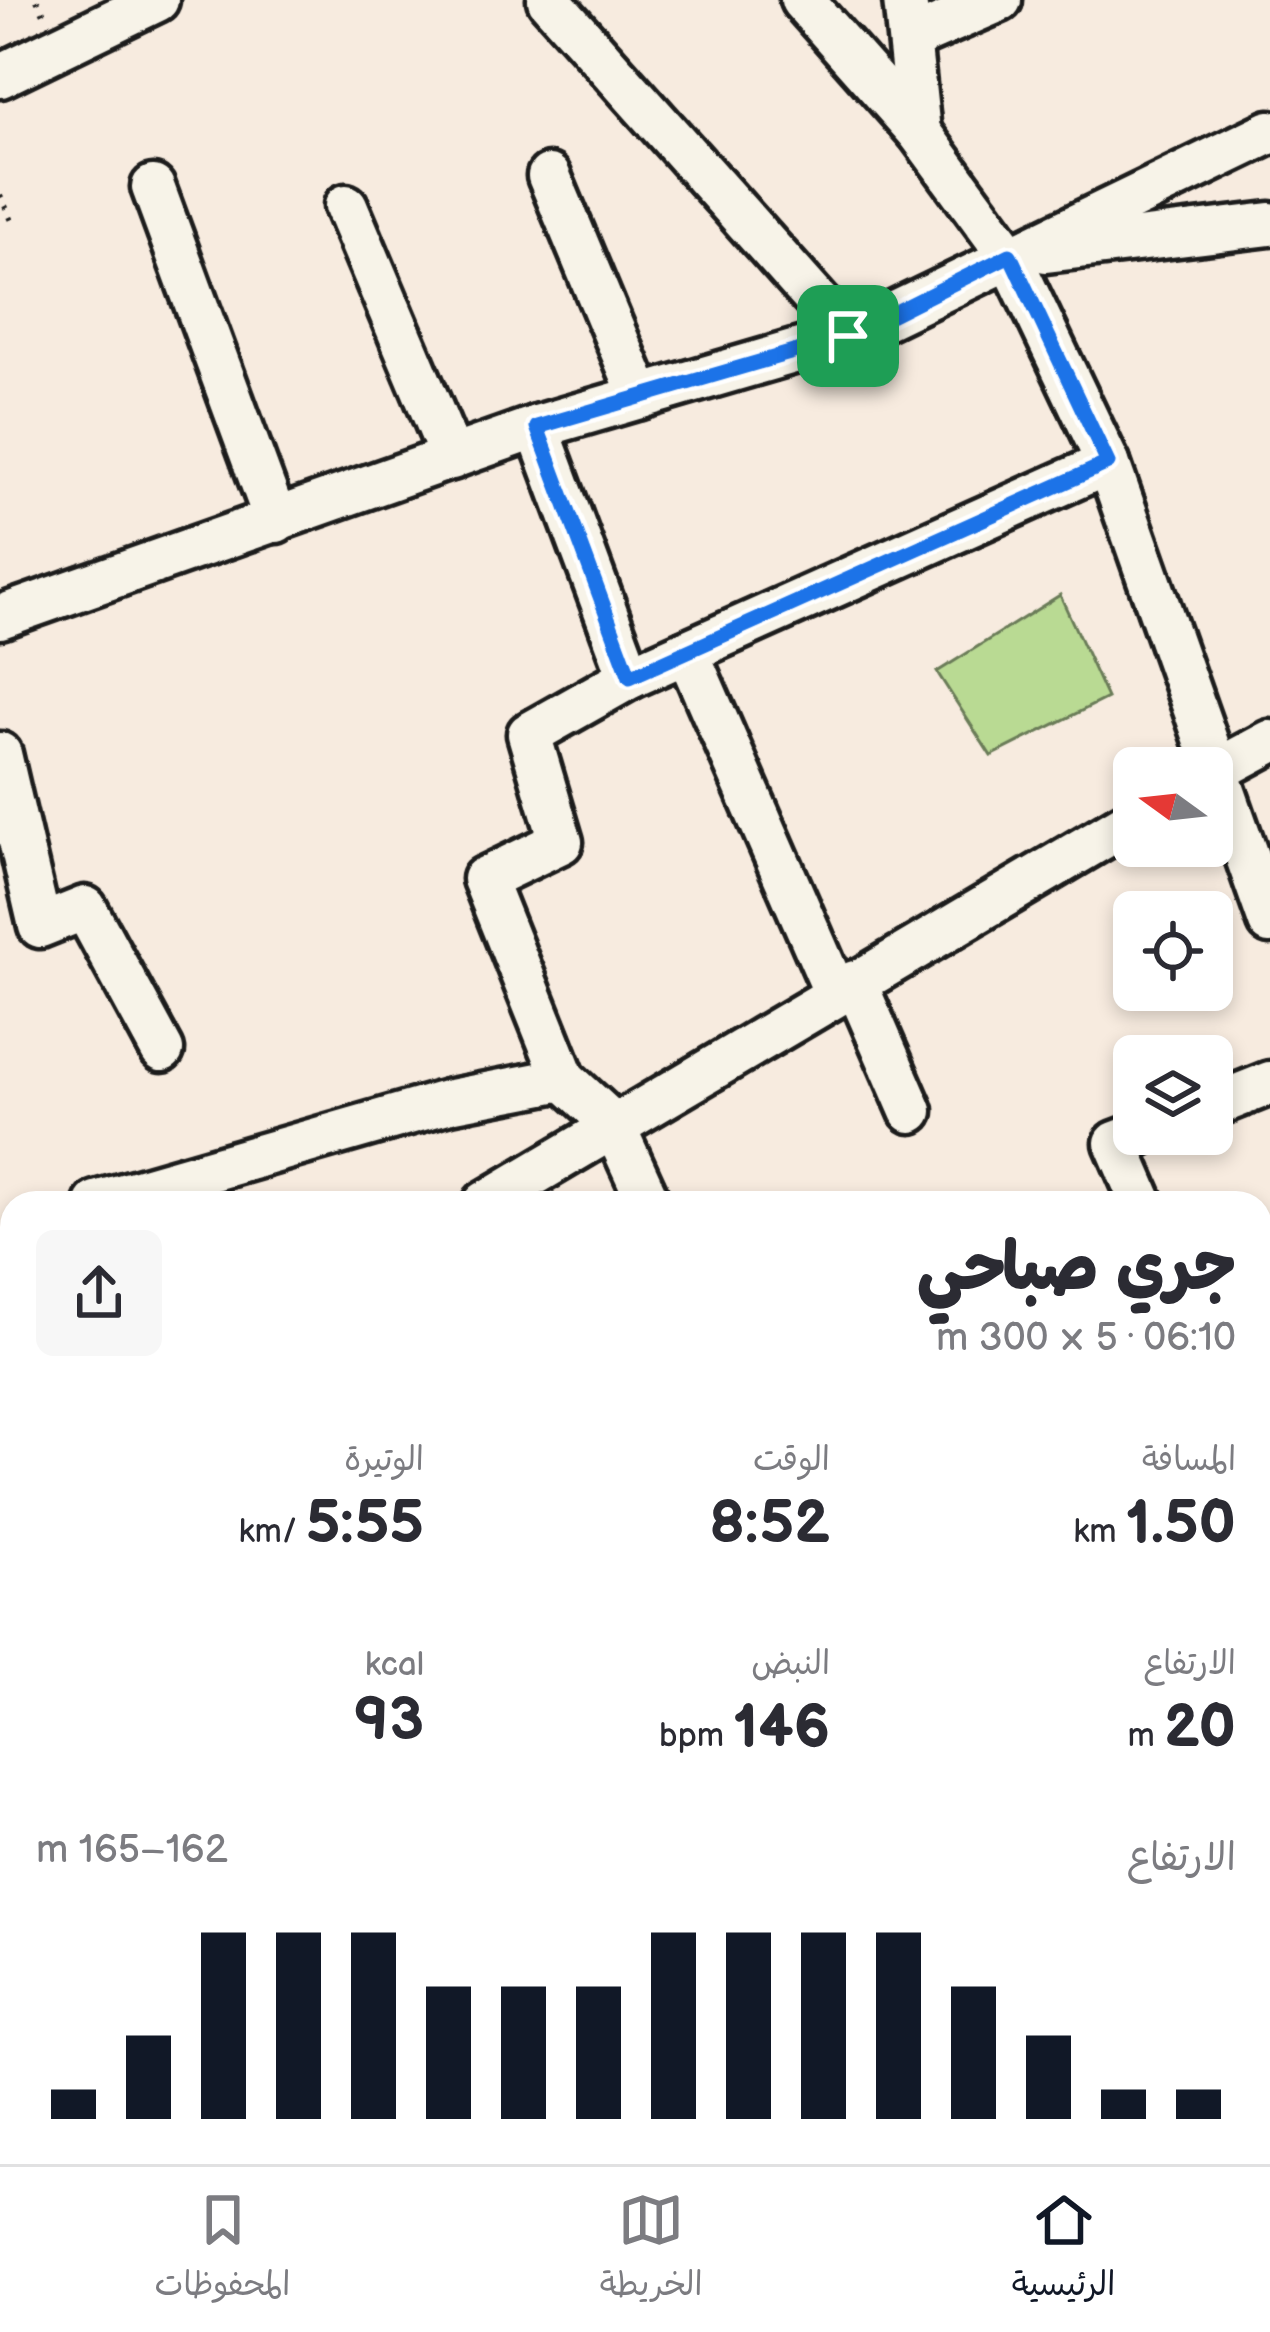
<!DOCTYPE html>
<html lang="ar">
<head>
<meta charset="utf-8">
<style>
	body { margin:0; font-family:"Balsamiq Sans","Playpen Sans Arabic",sans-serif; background:#f7f7f7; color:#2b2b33; direction:rtl; height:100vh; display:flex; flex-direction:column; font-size:45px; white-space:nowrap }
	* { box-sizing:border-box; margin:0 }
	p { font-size:39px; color:#7c7c81 }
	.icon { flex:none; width:66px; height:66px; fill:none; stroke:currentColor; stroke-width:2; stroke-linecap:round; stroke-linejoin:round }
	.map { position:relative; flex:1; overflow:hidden; direction:ltr }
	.drawer { position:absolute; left:0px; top:1191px; width:1272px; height:975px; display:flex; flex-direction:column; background:#fff; border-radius:36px 36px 0 0; box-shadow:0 6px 18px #0003; direction:rtl }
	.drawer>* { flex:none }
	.needle { width:78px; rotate:285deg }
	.buttons { position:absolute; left:1113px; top:747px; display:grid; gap:24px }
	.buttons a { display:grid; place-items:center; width:120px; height:120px; border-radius:18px; background:#fff; box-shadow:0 6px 18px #0003; font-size:60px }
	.pin { position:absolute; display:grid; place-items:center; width:102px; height:102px; color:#fff; margin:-51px; border-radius:24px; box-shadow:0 6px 18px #0006 }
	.round { display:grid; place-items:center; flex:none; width:126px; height:126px; border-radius:18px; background:#f7f7f7 }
	.overview { display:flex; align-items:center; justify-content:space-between; height:204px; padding:0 36px }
	h1 { font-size:66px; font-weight:800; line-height:90px }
	.stats { display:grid; grid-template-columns:repeat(3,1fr); gap:18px; height:204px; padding:12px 36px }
	.stats div { display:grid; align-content:center }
	.stats b { font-size:60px; font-weight:800 }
	.stats small { font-size:33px; font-weight:400 }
	.stats p { font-size:33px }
	.chart { height:336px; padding:24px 36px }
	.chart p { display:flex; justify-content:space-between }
	.chart svg { width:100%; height:216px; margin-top:12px; stroke:#111827; stroke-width:6 }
	.dock { display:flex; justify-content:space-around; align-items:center; height:168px; border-top:3px solid #e1e1e2; background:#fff; font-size:33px; color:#7c7c81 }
	.dock a { display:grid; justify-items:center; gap:6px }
	.dock .selected { color:#111827 }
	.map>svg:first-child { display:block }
	.green { fill:#b9da93; stroke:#6a7b58; stroke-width:3 }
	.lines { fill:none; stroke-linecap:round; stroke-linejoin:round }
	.minor-casing { stroke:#1c1c1c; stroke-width:51 }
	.path { stroke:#1c1c1c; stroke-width:6; stroke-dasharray:3 9; stroke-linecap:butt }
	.minor { stroke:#f7f3e8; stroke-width:42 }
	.route-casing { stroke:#fff; stroke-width:24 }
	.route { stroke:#1a73e8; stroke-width:15 }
</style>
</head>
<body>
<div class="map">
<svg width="1270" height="2164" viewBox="0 0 1270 2164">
	<rect width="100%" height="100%" fill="#f7ebdf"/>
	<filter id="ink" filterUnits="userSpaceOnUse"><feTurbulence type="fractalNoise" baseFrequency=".00833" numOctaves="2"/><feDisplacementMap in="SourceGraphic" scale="24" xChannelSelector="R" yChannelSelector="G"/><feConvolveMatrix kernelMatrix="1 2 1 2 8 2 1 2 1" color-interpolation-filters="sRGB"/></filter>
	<g filter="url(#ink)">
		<polygon class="green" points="1060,595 1107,698 991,756 937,672"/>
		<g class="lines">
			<defs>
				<g id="minor">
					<polyline points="549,0 848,336"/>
					<polyline points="802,0 919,132 1009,255 1108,463 1270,922"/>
					<polyline points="905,0 919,132"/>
					<polyline points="910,39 1000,0"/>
					<polyline points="0,76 157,0"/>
					<polyline points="549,176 641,397"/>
					<polyline points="153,187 276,521"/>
					<polyline points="346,206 452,458"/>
					<polyline points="1046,251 1270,224"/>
					<polyline points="537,427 630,677"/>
					<polyline points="0,617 537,427 848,336 1270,132"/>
					<polyline points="687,652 836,994"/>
					<polyline points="0,754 40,926 85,908 162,1050"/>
					<polyline points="1212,773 1270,742"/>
					<polyline points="855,982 911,1111"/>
					<polyline points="1212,1106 1270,1083"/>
					<polyline points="1140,1134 1116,1143 1142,1203"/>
					<polyline points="96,1203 450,1101 564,1079"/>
					<polyline points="485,1203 1134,819"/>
					<polyline points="649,1203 613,1124 564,1079 484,879 561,842 529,734 630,677 1108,463"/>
					<polyline points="0,1297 12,1325"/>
					<polyline points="1260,1370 1270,1365"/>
					<polyline points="1260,1478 1270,1501"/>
					<polyline points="1260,1716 1270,1711"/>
					<polyline points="1260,1986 1270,1980"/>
					<polyline points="364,2154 368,2164"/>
					<polyline points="882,2154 886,2164"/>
					<polyline points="937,2164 955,2154"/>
				</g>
			</defs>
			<use href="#minor" class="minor-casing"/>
			<g class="path">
				<polyline points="37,0 45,16"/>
				<polyline points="0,195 14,225"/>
			</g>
			<use href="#minor" class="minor"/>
		</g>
	</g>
	<g class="lines" filter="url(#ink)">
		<defs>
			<polygon id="route" points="1010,255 1108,463 630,677 537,427 848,336"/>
		</defs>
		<use href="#route" class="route-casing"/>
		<use href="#route" class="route"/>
	</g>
</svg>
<div class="buttons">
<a><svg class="needle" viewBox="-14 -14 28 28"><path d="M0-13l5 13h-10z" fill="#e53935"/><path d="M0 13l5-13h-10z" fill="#7c7c81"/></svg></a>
<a><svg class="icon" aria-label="locate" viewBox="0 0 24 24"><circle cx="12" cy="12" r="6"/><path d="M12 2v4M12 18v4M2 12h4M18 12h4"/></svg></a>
<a><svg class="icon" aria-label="layers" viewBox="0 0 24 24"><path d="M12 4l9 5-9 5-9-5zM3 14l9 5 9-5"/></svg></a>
</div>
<div class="pin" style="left:848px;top:336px;background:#1e9e55"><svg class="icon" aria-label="arrive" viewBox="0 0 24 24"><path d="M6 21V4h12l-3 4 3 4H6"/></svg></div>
<section class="drawer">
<div class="overview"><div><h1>جري صباحي</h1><p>06:10 · 5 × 300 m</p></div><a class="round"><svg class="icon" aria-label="share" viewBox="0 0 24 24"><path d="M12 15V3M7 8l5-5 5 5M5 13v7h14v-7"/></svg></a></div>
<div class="stats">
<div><p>المسافة</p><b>1.50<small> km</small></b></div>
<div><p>الوقت</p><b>8:52</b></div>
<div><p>الوتيرة</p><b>5:55<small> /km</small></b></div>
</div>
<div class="stats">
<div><p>الارتفاع</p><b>20<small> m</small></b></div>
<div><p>النبض</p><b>146<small> bpm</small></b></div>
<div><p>kcal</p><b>93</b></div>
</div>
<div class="chart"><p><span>الارتفاع</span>162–165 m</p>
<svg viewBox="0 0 160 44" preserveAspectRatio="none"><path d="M5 44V38M15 44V27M25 44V6M35 44V6M45 44V6M55 44V17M65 44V17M75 44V17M85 44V6M95 44V6M105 44V6M115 44V6M125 44V17M135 44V27M145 44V38M155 44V38"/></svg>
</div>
</section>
</div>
<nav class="dock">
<a class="selected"><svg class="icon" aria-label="home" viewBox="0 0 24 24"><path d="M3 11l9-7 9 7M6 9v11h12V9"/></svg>الرئيسية</a>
<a><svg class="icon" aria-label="map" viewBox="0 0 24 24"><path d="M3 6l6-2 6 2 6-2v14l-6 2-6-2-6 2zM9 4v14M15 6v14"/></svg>الخريطة</a>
<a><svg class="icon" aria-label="saved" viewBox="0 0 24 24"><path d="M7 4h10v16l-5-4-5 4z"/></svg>المحفوظات</a>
</nav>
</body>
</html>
